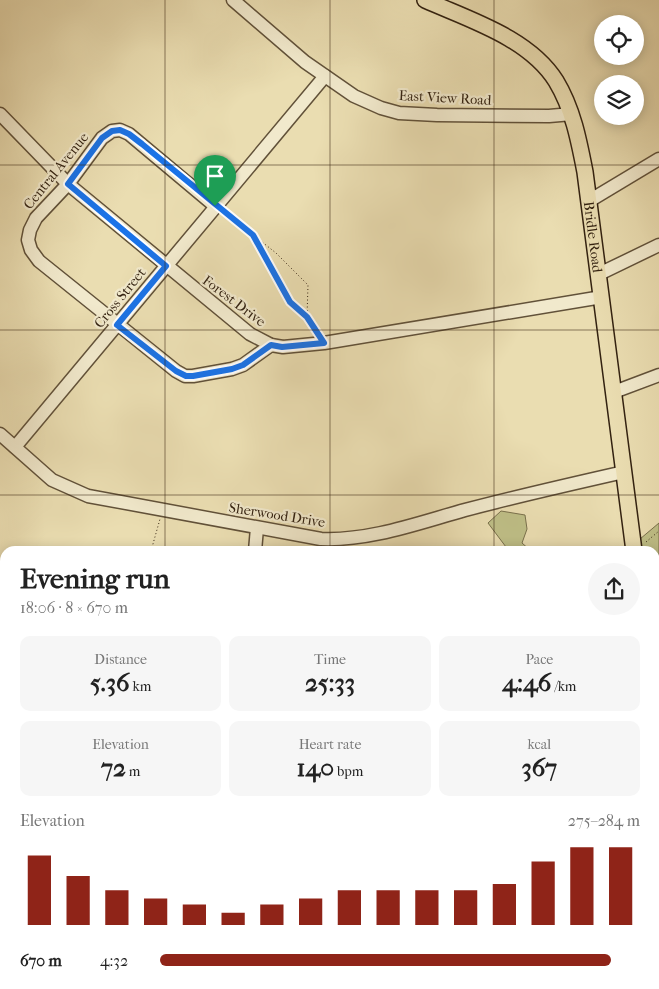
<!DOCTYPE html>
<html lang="en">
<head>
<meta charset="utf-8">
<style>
	body { margin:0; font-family:"IM FELL French Canon",serif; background:#f6f6f6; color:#222; height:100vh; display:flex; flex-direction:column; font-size:19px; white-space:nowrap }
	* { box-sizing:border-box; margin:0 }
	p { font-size:16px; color:#767676 }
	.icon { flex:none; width:28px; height:28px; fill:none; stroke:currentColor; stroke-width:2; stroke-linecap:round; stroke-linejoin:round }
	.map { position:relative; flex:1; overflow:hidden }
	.panel { position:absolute; left:0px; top:546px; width:660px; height:444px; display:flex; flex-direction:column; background:#fff; border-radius:15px 15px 0 0; box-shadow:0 2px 12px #0003 }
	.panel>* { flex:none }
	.controls { position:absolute; left:594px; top:15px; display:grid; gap:10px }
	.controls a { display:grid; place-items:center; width:50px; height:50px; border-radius:50%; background:#fff; box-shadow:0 2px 12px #0003; font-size:25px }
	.pin { position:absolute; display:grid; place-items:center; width:42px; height:42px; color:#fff; margin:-51px -21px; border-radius:50% 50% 50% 0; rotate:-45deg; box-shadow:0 0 5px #0007 }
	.pin .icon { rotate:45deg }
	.round { display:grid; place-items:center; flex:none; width:52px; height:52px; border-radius:26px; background:#f6f6f6 }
	.overview { display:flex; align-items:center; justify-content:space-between; height:85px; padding:0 20px }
	h1 { font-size:28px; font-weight:800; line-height:38px }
	.stats { display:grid; grid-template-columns:repeat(3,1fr); gap:8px; height:85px; padding:5px 20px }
	.stats div { display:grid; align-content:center; border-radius:10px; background:#f6f6f6; text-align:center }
	.stats b { font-size:25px; font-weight:800 }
	.stats small { font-size:14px; font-weight:400 }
	.stats p { font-size:14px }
	.chart { height:140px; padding:10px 20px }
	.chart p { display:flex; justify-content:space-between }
	.chart svg { width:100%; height:90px; margin-top:5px; stroke:#8f2418; stroke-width:6 }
	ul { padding:0 20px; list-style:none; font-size:16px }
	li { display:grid; grid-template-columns:80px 60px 1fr; align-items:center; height:38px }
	li i { height:12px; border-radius:6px; background:#8f2418 }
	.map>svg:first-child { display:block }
	.green { fill:#bfbf87; stroke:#79704c }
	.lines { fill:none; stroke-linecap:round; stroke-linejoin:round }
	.river { stroke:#9abab3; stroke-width:15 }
	.minor-casing { stroke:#615139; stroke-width:15 }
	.major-casing { stroke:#321; stroke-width:18 }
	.path { stroke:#321; stroke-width:1; stroke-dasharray:1 2.5; stroke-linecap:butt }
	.minor { stroke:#f1e9cc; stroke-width:12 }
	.major { stroke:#eaddb1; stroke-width:15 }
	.route-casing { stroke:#fff; stroke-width:10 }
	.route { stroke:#1a73e8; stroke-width:6 }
	.grid { fill:none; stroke:#321; stroke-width:1; stroke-opacity:0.55 }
	.labels { text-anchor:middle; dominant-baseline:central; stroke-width:4.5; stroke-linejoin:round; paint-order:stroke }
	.street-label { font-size:14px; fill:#321; stroke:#f1e9cc }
</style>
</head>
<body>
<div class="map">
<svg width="659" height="989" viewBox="0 0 659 989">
	<rect width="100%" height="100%" fill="#eaddb1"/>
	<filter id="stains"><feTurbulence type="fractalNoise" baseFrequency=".004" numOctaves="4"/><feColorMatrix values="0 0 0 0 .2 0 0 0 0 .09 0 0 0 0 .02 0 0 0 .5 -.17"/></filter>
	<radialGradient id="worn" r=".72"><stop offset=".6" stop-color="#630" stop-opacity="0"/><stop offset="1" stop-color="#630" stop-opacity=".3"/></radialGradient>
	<g class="green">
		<polygon points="501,511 525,515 527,529 522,543 531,551 509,551 488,523"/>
		<polygon points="659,523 659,591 655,587 655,551 642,551 640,539"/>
		<polygon points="0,562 5,564 5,985 655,985 655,979 659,984 659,989 0,989"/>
	</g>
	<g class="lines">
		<g class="river">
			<polyline points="0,900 5,903"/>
			<polyline points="131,985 139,989"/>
		</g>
		<defs>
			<g id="minor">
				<polyline points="233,0 305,62 354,96 381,108 399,113 437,115 549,116 572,114"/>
				<polyline points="0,114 68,184 250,334 271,345 283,347 324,343 602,297"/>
				<polyline points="589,201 659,159"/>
				<polyline points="215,206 129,134 120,130 112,131 102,138 68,184 36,218 30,230 28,240 31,250 39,261 176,371 185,376 193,376 232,369 243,365 271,345"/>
				<polyline points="599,274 659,245"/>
				<polyline points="614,392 659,375"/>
				<path d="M0 434 52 480 88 496 321 539C370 541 418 523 465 510 518 496 571 484 624 472"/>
				<polyline points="15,447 325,76"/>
				<polyline points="255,551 257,528"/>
			</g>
			<g id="major">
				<path id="s1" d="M425 0C470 20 529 38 556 81 573 109 579 141 585 172L634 551"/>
				<polyline points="655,705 659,729"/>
			</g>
		</defs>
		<use href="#minor" class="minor-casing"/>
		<use href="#major" class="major-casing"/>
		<g class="path">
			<polyline points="224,212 276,253 308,285 307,317 318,334"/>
			<polyline points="253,236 290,302 307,317"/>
			<polyline points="646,542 659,531"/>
			<polyline points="151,551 160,519"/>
			<polyline points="0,893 5,895"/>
			<polyline points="169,985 171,989"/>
			<polyline points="370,985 373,989"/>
			<polyline points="512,985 512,989"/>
			<polyline points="305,989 306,985"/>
		</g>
		<use href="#minor" class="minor"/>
		<use href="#major" class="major"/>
	</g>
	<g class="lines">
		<defs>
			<polygon id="route" points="120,130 129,134 142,144 253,235 290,302 307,317 324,343 282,347 271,345 243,365 232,369 193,376 186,376 176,371 117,325 166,266 68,184 102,138 112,131"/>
		</defs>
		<use href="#route" class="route-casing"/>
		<use href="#route" class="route"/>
	</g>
	<path class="grid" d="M165 0V551M330 0V551M494 0V551M0 165H659M0 330H659M0 495H659M0 659H5M655 659H659M0 824H5M655 824H659M165 985V989M330 985V989M494 985V989"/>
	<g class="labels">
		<g class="street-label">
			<text transform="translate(445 98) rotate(3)">East View Road</text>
			<text transform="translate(56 171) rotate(-51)">Central Avenue</text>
			<text stroke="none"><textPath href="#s1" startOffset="318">Bridle Road</textPath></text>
			<text transform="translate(120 298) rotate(-51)">Cross Street</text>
			<text transform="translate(234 301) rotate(37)">Forest Drive</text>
			<text transform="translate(277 515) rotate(9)">Sherwood Drive</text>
		</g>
	</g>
	<rect width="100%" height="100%" filter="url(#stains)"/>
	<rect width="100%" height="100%" fill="url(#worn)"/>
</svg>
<div class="controls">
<a><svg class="icon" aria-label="locate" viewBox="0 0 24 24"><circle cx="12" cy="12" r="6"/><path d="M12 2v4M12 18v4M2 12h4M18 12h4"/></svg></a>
<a><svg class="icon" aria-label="layers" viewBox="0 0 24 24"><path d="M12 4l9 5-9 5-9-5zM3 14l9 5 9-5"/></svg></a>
</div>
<div class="pin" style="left:215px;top:206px;background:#1e9e55"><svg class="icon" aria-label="arrive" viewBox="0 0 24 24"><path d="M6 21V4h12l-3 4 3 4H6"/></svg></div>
<section class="panel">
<div class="overview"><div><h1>Evening run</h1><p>18:06 · 8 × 670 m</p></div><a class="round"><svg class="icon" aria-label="share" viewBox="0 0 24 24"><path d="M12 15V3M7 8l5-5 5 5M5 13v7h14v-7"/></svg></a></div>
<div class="stats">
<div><p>Distance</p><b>5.36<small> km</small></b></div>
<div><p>Time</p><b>25:33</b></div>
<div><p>Pace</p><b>4:46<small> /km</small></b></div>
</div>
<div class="stats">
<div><p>Elevation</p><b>72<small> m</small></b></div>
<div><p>Heart rate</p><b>140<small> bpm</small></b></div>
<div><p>kcal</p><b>367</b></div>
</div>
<div class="chart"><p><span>Elevation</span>275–284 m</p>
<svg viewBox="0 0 160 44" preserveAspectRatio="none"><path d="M5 44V10M15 44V20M25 44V27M35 44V31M45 44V34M55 44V38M65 44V34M75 44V31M85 44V27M95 44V27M105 44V27M115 44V27M125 44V24M135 44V13M145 44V6M155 44V6"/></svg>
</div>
<ul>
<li><b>670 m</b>4:32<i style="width:94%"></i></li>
</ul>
</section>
</div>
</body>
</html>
